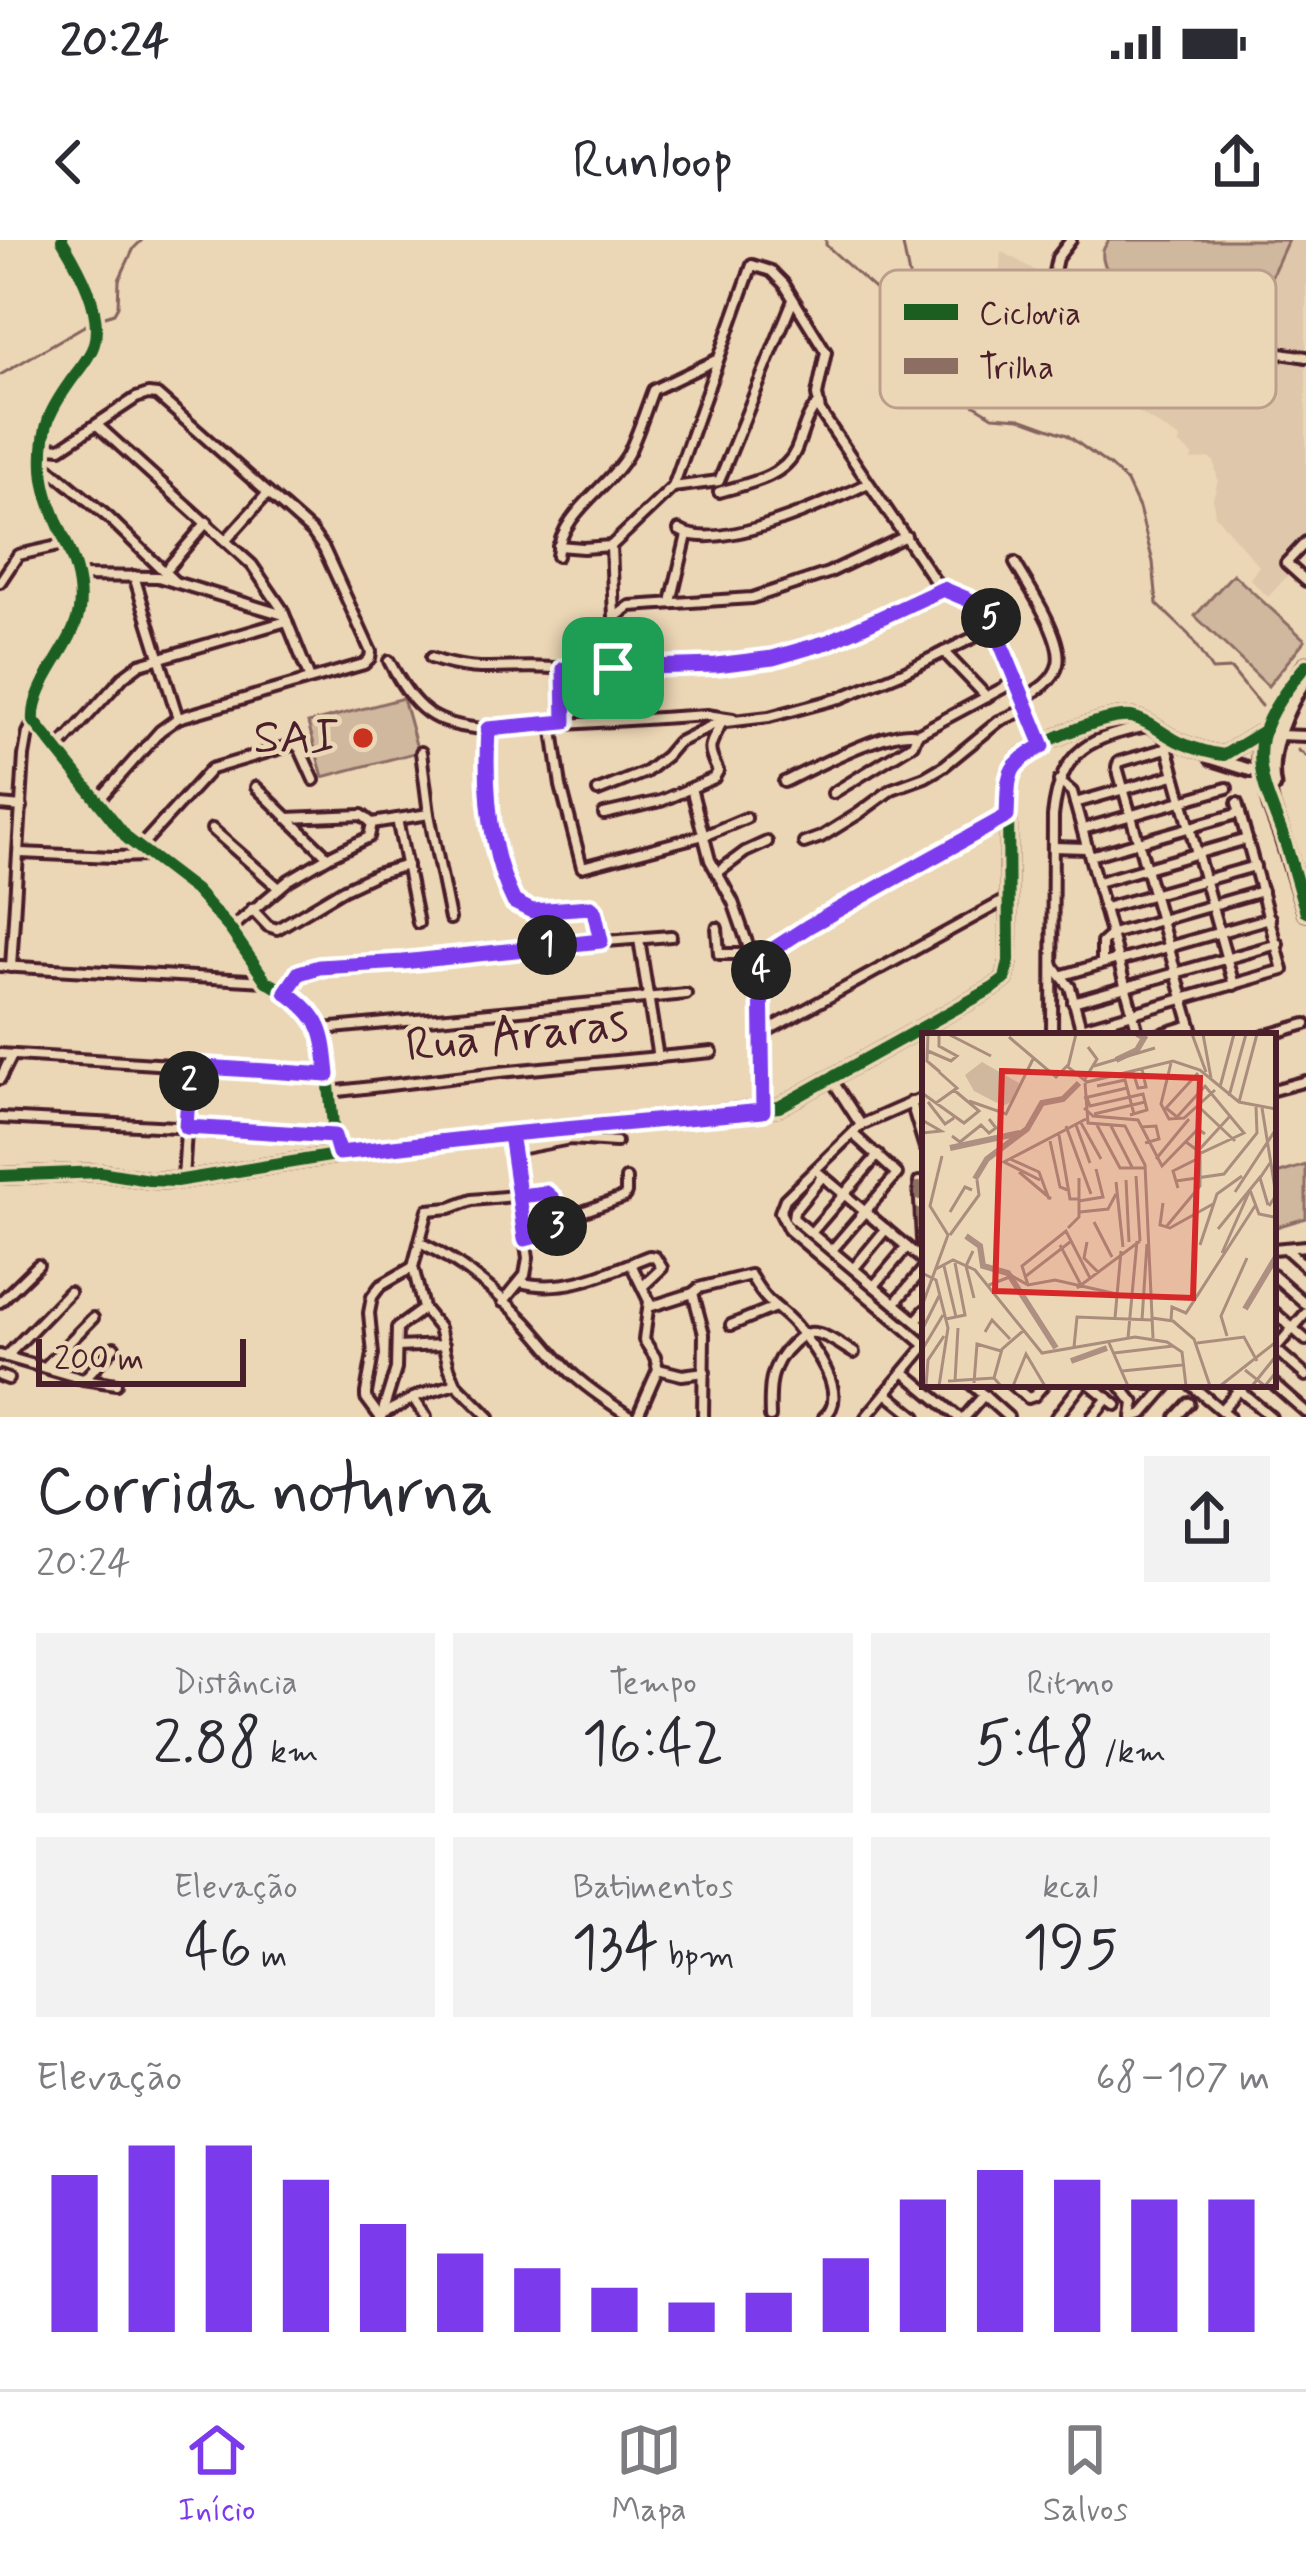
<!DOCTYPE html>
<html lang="pt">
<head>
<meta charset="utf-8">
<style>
	body { margin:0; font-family:Mynerve,sans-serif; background:#f2f2f3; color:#2b2b33; height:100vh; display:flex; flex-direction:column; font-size:45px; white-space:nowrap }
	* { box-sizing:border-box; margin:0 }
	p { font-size:39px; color:#7c7c81 }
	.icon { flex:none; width:66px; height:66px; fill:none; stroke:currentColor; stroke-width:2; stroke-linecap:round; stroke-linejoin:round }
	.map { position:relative; height:1177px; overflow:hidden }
	.drawer { display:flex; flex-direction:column; background:#fff; flex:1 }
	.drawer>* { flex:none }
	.scale { position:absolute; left:36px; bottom:30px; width:210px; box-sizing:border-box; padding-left:12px; border:6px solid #4a1f2b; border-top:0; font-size:33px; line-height:42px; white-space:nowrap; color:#4a1f2b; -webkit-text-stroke:9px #ebd6b5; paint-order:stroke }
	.pin { position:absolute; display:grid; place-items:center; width:102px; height:102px; color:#fff; margin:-51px; border-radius:24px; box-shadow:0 6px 18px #0006 }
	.km { position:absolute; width:60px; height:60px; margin:-30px; border-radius:50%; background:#222; color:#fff; font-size:33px; line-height:60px; text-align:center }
	.round { display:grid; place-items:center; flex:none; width:126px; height:126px; border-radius:0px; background:#f2f2f3 }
	.summary { display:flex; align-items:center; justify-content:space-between; height:204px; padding:0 36px }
	h1 { font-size:66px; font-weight:600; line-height:90px }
	.stats { display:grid; grid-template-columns:repeat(3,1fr); gap:18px; height:204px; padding:12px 36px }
	.stats div { display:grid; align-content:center; border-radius:0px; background:#f2f2f3; text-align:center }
	.stats b { font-size:60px; font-weight:600 }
	.stats small { font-size:33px; font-weight:400 }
	.stats p { font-size:33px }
	.chart { height:336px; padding:24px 36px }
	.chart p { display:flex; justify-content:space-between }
	.chart svg { width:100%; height:216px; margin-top:12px; stroke:#7c3aed; stroke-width:6 }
	.status { display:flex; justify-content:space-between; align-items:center; height:84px; padding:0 60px; background:#fff; direction:ltr }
	.status svg { height:33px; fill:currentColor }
	header { display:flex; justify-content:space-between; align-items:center; height:156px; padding:0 36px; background:#fff; font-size:54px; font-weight:600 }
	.dock { display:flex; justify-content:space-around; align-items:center; height:168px; border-top:3px solid #e1e1e2; background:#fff; font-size:33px; color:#7c7c81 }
	.dock a { display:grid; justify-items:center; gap:6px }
	.dock .selected { color:#7c3aed }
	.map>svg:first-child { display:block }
	.built { fill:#dec7aa }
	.green { fill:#d0b89f; stroke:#8d6c65; stroke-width:3 }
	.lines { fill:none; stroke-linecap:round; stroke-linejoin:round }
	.stream { stroke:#85635f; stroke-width:3 }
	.street-casing { stroke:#4a1f2b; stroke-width:16 }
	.secondary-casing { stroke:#4a1f2b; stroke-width:20 }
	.primary-casing { stroke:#4a1f2b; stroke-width:21 }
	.street { stroke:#ebd6b5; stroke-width:8 }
	.secondary { stroke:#ebd6b5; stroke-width:10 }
	.primary { stroke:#ebd6b5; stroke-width:12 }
	.quiet { stroke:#8d6e63; stroke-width:9; stroke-dasharray:18 9; stroke-linecap:butt }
	.cycleway-casing { stroke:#ebd6b5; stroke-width:20 }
	.cycleway { stroke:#1b5e20; stroke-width:12 }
	.route-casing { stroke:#fff; stroke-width:24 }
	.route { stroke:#7c3aed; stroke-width:15 }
	.poi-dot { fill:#c8321e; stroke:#ebd6b5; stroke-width:4.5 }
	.labels { text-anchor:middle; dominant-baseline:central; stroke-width:9; stroke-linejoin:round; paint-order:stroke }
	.poi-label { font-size:48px; fill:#4a1f2b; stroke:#ebd6b5; text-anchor:end }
	.street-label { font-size:48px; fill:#4a1f2b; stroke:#ebd6b5 }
	.inset-river { fill:none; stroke:#ad9081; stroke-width:6 }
	.inset-road { fill:none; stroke:#ab8d7e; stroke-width:3 }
	.view { fill:#d62828; fill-opacity:0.15; stroke:#d62828; stroke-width:6 }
	.inset-edge { fill:none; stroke:#4a1f2b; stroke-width:6 }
	.key { fill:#ebd6b5; stroke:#bb9f8c; stroke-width:3 }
	.key-label { font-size:33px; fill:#4a1f2b }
</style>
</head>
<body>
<div class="status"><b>20:24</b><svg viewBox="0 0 49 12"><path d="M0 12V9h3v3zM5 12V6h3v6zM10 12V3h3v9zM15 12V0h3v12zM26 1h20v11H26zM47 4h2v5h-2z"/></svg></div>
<header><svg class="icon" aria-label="back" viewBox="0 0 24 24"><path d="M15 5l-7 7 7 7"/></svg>Runloop<svg class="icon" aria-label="share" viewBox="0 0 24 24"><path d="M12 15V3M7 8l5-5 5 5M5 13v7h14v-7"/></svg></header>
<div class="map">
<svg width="1306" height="1177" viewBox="0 0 1306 1177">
	<rect width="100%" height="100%" fill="#ebd6b5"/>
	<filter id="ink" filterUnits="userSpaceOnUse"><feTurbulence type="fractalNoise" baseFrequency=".00833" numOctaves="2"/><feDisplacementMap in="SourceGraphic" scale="24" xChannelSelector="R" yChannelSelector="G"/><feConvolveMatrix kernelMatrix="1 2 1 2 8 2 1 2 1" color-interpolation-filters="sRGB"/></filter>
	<g filter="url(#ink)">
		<g class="built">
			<polygon points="1288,0 1306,0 1306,111 1242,100"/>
			<polygon points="1001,11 1052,40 1093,76 1156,93 1306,123 1306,294 1280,324 1289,334 1268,357 1250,339 1259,326 1215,275 1213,258 1218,241 1214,221 1208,218 1191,220 1193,215 1179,204 1180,199 1089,140 1039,138 993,146"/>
		</g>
		<g class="green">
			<path d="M1109 0H1288L1242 100 1142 76C1133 70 1104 29 1103 19 1102 9 1104 8 1109 0Z"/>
			<polygon points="1233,334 1305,400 1268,446 1195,376"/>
			<polygon points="403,458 418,512 323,537 308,483"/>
			<polygon points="1306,925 1306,978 1273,988 1273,935"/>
		</g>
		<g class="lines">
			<g class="stream">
				<path d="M826 0V5L895 68C897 85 903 95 907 110L950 129 970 162 993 176 1020 178 1067 195 1111 227 1127 242 1139 268 1153 322 1157 364 1189 395 1212 430 1231 429 1261 466"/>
				<polyline points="902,0 915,67 926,91 948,125"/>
				<polyline points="99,78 114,73 118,66 119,40 134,8 142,0"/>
				<polyline points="0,135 91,82"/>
				<polyline points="1298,510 1306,516"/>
			</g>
			<defs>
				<g id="street">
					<path d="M62 0C79 28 103 70 94 104 91 115 82 126 75 135 50 169 41 185 43 229 45 278 86 319 79 371 73 408 31 444 34 481L128 599 195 650 230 689 266 741 296 759 315 776 324 797 334 895 339 913"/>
					<path d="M1071 0 1057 18 1054 32C1064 44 1075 56 1088 65 1135 98 1247 107 1306 117"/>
					<polyline points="97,185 252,325 282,369 310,439"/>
					<polyline points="43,200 50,207 61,208 136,158 148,154 157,155 312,292 324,309 371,412 370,418 364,424 178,478 160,491 97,562"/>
					<polyline points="44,224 109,278 175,342"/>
					<polyline points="673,247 719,241 793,60"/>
					<path d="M719 252C746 244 784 238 796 210 803 194 805 177 817 165"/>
					<path d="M679 290C718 314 829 262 867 244"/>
					<polyline points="227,299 268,253"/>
					<polyline points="1306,302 1286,323 1306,341"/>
					<path d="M558 306 583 308 611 306 673 247 752 25 771 31 784 44 826 112 817 155 820 171 935 341C950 356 973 359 990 375L1043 504"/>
					<polyline points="611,306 614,377"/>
					<path d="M557 316C561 272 608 249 628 214 638 194 645 171 653 150L718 119"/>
					<path d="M1015 323C1028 346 1064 398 1058 424 1054 441 1038 450 1024 458"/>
					<polyline points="166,330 207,282"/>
					<polyline points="77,336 158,337 284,375"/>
					<polyline points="134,336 178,478"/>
					<polyline points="0,342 18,315 67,304"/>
					<polyline points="671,362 687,295"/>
					<polyline points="944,412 987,457"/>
					<path d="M431 418C481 437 514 422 564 429"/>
					<path d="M389 421C414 469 433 487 488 489L707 475 733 479"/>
					<polyline points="613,428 614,378 630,366 752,358 828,333 906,296"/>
					<polyline points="565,482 564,429 576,432 733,424 773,418 838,398 943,349"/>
					<polyline points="552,483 561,546 582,627 708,594 746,578"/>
					<path d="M488 489C485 546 495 601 510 655 527 682 564 666 591 667L594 669 601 700"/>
					<polyline points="1163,492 1234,745"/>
					<polyline points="1278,495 1306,496"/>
					<polyline points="1167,508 1119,522 1117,527 1194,796"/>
					<polyline points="56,511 124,436 140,424 287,381"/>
					<polyline points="421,512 429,574 450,679"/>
					<polyline points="1059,541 1072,552 1139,796"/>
					<path d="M784 542C811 529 892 486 917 494L1016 441"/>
					<polyline points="256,547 328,617"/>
					<polyline points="691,548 710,620 733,662 750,711 758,719"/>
					<polyline points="598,551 646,532 666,516 677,503 717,483 769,477 840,458 901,433 995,387"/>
					<polyline points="833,553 913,504 917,494"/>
					<polyline points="1075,563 1174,535"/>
					<polyline points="0,565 22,567"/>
					<path d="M604 574 661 561 714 538 718 531C705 506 710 506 722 482"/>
					<polyline points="287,578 362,575 372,583"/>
					<polyline points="397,579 418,683"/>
					<polyline points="212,589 279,648"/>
					<polyline points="1083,589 1227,548"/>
					<polyline points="804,603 821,597 858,574 892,549 925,537 944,526 999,481 1027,469"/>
					<polyline points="1053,607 1087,608"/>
					<polyline points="139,608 211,529 295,504 300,509 314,540"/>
					<polyline points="20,613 114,617 146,616"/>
					<polyline points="1090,616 1240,573"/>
					<polyline points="717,633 745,612 767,602"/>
					<polyline points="1098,642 1247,599"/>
					<polyline points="1105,668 1255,626"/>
					<polyline points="252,669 268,686 277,689 344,649 376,634 407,625"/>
					<polyline points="717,688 719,714 751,714"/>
					<polyline points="230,689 289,640 328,617 369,597 372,583 429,574"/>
					<polyline points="639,699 658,818"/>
					<polyline points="1119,721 1270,678"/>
					<polyline points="1102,723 1102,703 1112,694 1262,651"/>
					<polyline points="0,726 266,741"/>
					<polyline points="11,727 24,516 28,493 34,481"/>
					<polyline points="1054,727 1070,747 1083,796"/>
					<polyline points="1063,735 1118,719"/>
					<polyline points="287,752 299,733 319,726 403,721 554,705 671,696"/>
					<polyline points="1073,762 1278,704"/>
					<polyline points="1081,788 1283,730 1237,563"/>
					<polyline points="323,789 686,754"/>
					<polyline points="763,793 1007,659"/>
					<path d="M1052 796 1053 576C1061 506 1091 498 1152 485"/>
					<polyline points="1155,796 1191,785"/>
					<polyline points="1264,796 1306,784"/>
					<polyline points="0,814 328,835"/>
					<polyline points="0,839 12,815"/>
					<polyline points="832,840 861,885"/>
					<polyline points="1273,850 1306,841"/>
					<polyline points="330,852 499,832 712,812"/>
					<polyline points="925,857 861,885 785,959 780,972 789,990 925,1105"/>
					<polyline points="911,862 925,908"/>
					<polyline points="763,869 761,730 758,719 771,709 809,686 1007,576"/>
					<polyline points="0,878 334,895"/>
					<polyline points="513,910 570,899 616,902"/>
					<polyline points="820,934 925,1022"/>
					<polyline points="822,937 794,971 793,978 925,1089"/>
					<polyline points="183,939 190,826"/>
					<polyline points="919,942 923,1018"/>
					<polyline points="811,993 878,915"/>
					<polyline points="525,999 545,994 579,973 624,957 626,953 626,939"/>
					<path d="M420 1002C458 1021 496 1051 526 1082 541 1098 554 1116 570 1132 589 1150 610 1163 631 1177"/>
					<polyline points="1285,1008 1306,1027"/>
					<polyline points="1273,1009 1306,1006"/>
					<polyline points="832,1010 897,934 853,894"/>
					<polyline points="631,1024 649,1061 644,1100 655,1117 658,1129 637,1177"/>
					<polyline points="854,1028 886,989"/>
					<polyline points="1273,1035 1306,1064"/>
					<path d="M520 1042C566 1054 608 1032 649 1016L655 1017 662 1028 643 1046"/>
					<polyline points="874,1046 907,1007"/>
					<polyline points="693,1053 704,1094 703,1177"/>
					<polyline points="0,1062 38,1025"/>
					<polyline points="503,1062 525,1035 528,1018 510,894"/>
					<polyline points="895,1063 925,1027"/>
					<path d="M649 1067 693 1053 699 1048 750 1035C755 1043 760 1052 767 1059 776 1068 787 1075 795 1085 813 1106 851 1155 824 1177"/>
					<polyline points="1273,1071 1306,1100"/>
					<polyline points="916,1081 925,1070"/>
					<polyline points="731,1085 775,1067"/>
					<polyline points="397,1107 444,1105"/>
					<polyline points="1274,1108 1306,1136"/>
					<polyline points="1273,1111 1306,1073"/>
					<polyline points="0,1115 83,1139 116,1144"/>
					<polyline points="6,1117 69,1052"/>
					<polyline points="45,1127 93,1078"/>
					<polyline points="658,1129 682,1135 705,1132"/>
					<polyline points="904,1132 958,1177"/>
					<polyline points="0,1136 8,1139"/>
					<polyline points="85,1138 114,1107"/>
					<polyline points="1273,1143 1306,1172"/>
					<polyline points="971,1144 1008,1177"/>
					<polyline points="1011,1144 1028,1158 1034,1156 1044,1144"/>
					<polyline points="1090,1144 1116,1165"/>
					<polyline points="1119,1144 1134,1163 1132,1177"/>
					<polyline points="1148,1144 1153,1144"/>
					<polyline points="1190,1144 1229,1177"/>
					<polyline points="1232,1144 1271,1177"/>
					<polyline points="886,1153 916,1177"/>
					<polyline points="413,1158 426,1177"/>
					<polyline points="1221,1170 1244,1144"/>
					<polyline points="382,1174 420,1155 456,1144"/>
					<polyline points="380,1177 366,1158 366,1153 373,1114 369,1073 372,1057 380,1046 413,1027"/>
					<polyline points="381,1177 396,1129 397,1088 423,1069"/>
					<polyline points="489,1177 456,1144 449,1127 439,1088 423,1068 413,1027 428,970 450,968 472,960 546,953 551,955 561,983"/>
					<path d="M770 1177C769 1148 769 1125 792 1104 796 1100 803 1094 809 1093 823 1091 842 1106 854 1113"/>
					<polyline points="866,1177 925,1106"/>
					<polyline points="965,1177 984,1155"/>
					<polyline points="1056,1177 1082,1144"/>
					<polyline points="1092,1177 1108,1158"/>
					<polyline points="1132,1177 1143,1174 1168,1145"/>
					<polyline points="1176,1177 1189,1163"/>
				</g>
				<g id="secondary">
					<polyline points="1212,518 1250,530 1261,530"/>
					<path d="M0 936 100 932 149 940 176 941 385 907 779 867 993 748 1005 739 1009 721 1008 554C1009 545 1009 534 1013 526 1025 506 1107 473 1131 477 1147 480 1158 490 1172 498 1185 506 1208 513 1224 515L1265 490"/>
				</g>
				<g id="primary">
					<polyline points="1306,425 1280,462 1261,504 1260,517 1271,566 1282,595 1306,672"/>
					<path d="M1273 546C1266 511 1286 466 1306 437"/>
				</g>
			</defs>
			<use href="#street" class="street-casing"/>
			<use href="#secondary" class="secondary-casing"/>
			<use href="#primary" class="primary-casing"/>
			<use href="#street" class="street"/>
			<use href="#secondary" class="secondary"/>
			<use href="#primary" class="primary"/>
			<polyline class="quiet" points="919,942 923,1020"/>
			<defs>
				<g id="cycleway">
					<path d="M62 0C79 28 103 70 94 104 91 115 82 126 75 135 50 169 41 185 43 229 45 278 86 319 79 371 73 408 31 444 34 481L128 599 195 650 230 689 266 741 296 759 315 776 324 797 334 895 339 913"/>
					<path d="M1306 425C1289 446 1268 472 1262 498 1254 534 1273 567 1284 599 1292 623 1298 648 1306 672"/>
					<path d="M0 936 100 932 149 940 176 941 385 907 779 867 993 748 1005 739 1009 721 1008 554C1009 545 1009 534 1013 526 1025 506 1107 473 1131 477 1147 480 1158 490 1172 498 1185 506 1208 513 1224 515L1265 490"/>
				</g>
			</defs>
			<use href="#cycleway" class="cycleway-casing"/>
			<use href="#cycleway" class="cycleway"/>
		</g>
	</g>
	<g class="lines" filter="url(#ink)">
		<defs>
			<path id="route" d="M613 428 576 432 564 429 565 482 488 489C485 545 489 612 514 662L532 671 591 667 594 670 601 701 403 722 319 727 299 733 286 752C323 778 324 793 328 835L190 826 186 887 334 896 339 913 510 894C516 928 520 964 525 999L545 994 561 983 553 959 546 953 519 956 510 894 763 871 761 730 758 719 809 686 1007 576C1009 535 1004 526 1043 506L989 375 974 362 943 349 828 402 773 418 716 425 613 428"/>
		</defs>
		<use href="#route" class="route-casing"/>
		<use href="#route" class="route"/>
	</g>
	<circle class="poi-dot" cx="363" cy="498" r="12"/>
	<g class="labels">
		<g class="poi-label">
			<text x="339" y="498">SAI</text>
		</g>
		<g class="street-label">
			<text transform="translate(517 796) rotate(-6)">Rua Araras</text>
		</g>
	</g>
	<g transform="translate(922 793)">
		<rect width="354" height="354" fill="#ebd6b5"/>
		<path d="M60 29 97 50 92 67 81 73 52 58 43 42Z" fill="#d0b89f"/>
		<path class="inset-river" d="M194 27 215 17 222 5 215 1M28 115 98 100M53 146 65 126 105 96 120 70 141 66 157 50M44 203 58 213 61 233 86 240 134 315M323 276 354 224M149 328 185 315"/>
		<path class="inset-road" d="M6 1 5 28 18 39M26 1 69 23M154 1 146 34 165 49 251 28 278 37 317 69 354 76M270 1 284 39M281 1 289 45M87 4 134 44 146 32M6 18 29 28 35 23 17 13V1M249 30 239 71 247 86 262 85 293 57M172 33 233 15M211 39 216 55 224 54 220 36M276 40 244 75 255 84 284 52M163 46 175 26 166 14M163 50 166 90 203 93 223 132 231 305M175 53 203 47 212 81M298 54 312 1M0 60 42 90 57 78 32 57M307 63 324 1M162 65 205 55M165 65 168 73 221 61 225 77 208 82M47 68 84 81 111 26M6 69 23 91 32 85M317 69 335 1M14 70 35 55 17 39M277 74 313 108M162 75 171 83 216 87 240 133 276 96 283 101M340 75 354 162 347 173M172 81 223 69M0 87 19 98 0 100M158 88 179 126M154 92 168 130M175 92 198 135H224M144 93 169 161M189 93 210 134M219 94 234 93 237 106 223 110M137 102 148 166H157M30 103 38 109 59 92 67 100 74 95 67 86M128 108 138 154 148 158M264 109 279 120 322 100 283 53M276 118 309 82M88 126 117 139 127 166M234 126 267 86M97 139 129 166M214 143 218 208M118 147 82 129 164 86M204 147 207 209M254 148 302 141 335 100 334 74M194 149 201 214M256 155 251 138 275 126M328 157 337 181 352 184M313 159 354 96M157 168 181 164 174 136M241 170 238 192 248 195 291 171M346 172 338 145 348 130M28 179 43 154 50 157M158 179 186 176 194 161M172 189 190 224M244 194 278 153V120M146 195 157 184V145M296 196 339 143M28 202 57 162 55 147M165 209 162 225 176 239M138 212 159 252M278 212 295 161 320 143M51 218 44 233 52 265M300 220 328 157M22 233 34 284M14 236 31 227 53 237 120 320 213 304 245 309 260 319 264 353M0 240 14 247 26 295 17 353M104 243 148 209M67 252 90 243 106 252 133 247 195 261M106 252 100 233 144 198 168 245M155 255 218 208M0 273 26 202 8 173 20 123M193 285 199 218M230 285 251 288 272 306 288 353M24 286 43 282 33 230M220 287 225 211M249 287 250 274 264 280 333 173M0 297 17 263M63 299 70 287 88 306M305 303 299 283 325 225M206 305 215 208M187 310 206 353M275 310 322 304 335 328M152 314 155 284 230 287M0 317 21 282M192 320 251 313M323 337 343 353 354 339M200 338 260 332M72 345 80 316 101 298M26 348 72 345 79 353M33 348 36 295M52 350 55 311 79 318M4 353 6 327 22 303M91 353 104 321 123 353M298 353 354 309M330 353 354 323"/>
		<path class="view" d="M80 38 278 45 271 265 73 258Z"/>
		<rect width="354" height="354" class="inset-edge"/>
	</g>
	<rect x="880" y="30" width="396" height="138" rx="18" class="key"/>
	<rect x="904" y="64" width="54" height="16" fill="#1b5e20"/>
	<rect x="904" y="118" width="54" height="16" fill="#8d6e63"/>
	<g class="key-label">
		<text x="979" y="84">Ciclovia</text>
		<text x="979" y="138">Trilha</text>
	</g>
</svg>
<div class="scale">200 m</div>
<div class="pin" style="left:613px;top:428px;background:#1e9e55"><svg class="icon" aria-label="arrive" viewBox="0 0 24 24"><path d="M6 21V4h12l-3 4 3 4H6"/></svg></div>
<b class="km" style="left:547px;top:705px">1</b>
<b class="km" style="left:189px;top:841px">2</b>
<b class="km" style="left:557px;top:986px">3</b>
<b class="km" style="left:761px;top:730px">4</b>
<b class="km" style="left:991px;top:378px">5</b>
</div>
<section class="drawer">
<div class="summary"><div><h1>Corrida noturna</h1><p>20:24</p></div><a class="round"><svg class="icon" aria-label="share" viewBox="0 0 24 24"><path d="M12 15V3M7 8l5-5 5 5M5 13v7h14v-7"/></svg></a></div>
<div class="stats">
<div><p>Distância</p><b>2.88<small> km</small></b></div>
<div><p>Tempo</p><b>16:42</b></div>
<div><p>Ritmo</p><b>5:48<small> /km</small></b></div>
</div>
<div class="stats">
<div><p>Elevação</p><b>46<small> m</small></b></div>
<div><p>Batimentos</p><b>134<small> bpm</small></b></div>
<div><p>kcal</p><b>195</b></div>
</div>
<div class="chart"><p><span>Elevação</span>68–107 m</p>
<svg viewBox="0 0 160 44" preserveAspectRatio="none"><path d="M5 44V12M15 44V6M25 44V6M35 44V13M45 44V22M55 44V28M65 44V31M75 44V35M85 44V38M95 44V36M105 44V29M115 44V17M125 44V11M135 44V13M145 44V17M155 44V17"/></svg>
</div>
</section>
<nav class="dock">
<a class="selected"><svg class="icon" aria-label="home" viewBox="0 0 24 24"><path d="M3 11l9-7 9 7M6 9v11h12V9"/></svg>Início</a>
<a><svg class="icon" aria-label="map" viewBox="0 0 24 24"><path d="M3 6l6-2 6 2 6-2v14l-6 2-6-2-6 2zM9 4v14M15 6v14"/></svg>Mapa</a>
<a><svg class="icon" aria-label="saved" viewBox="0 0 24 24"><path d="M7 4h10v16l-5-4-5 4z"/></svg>Salvos</a>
</nav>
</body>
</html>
